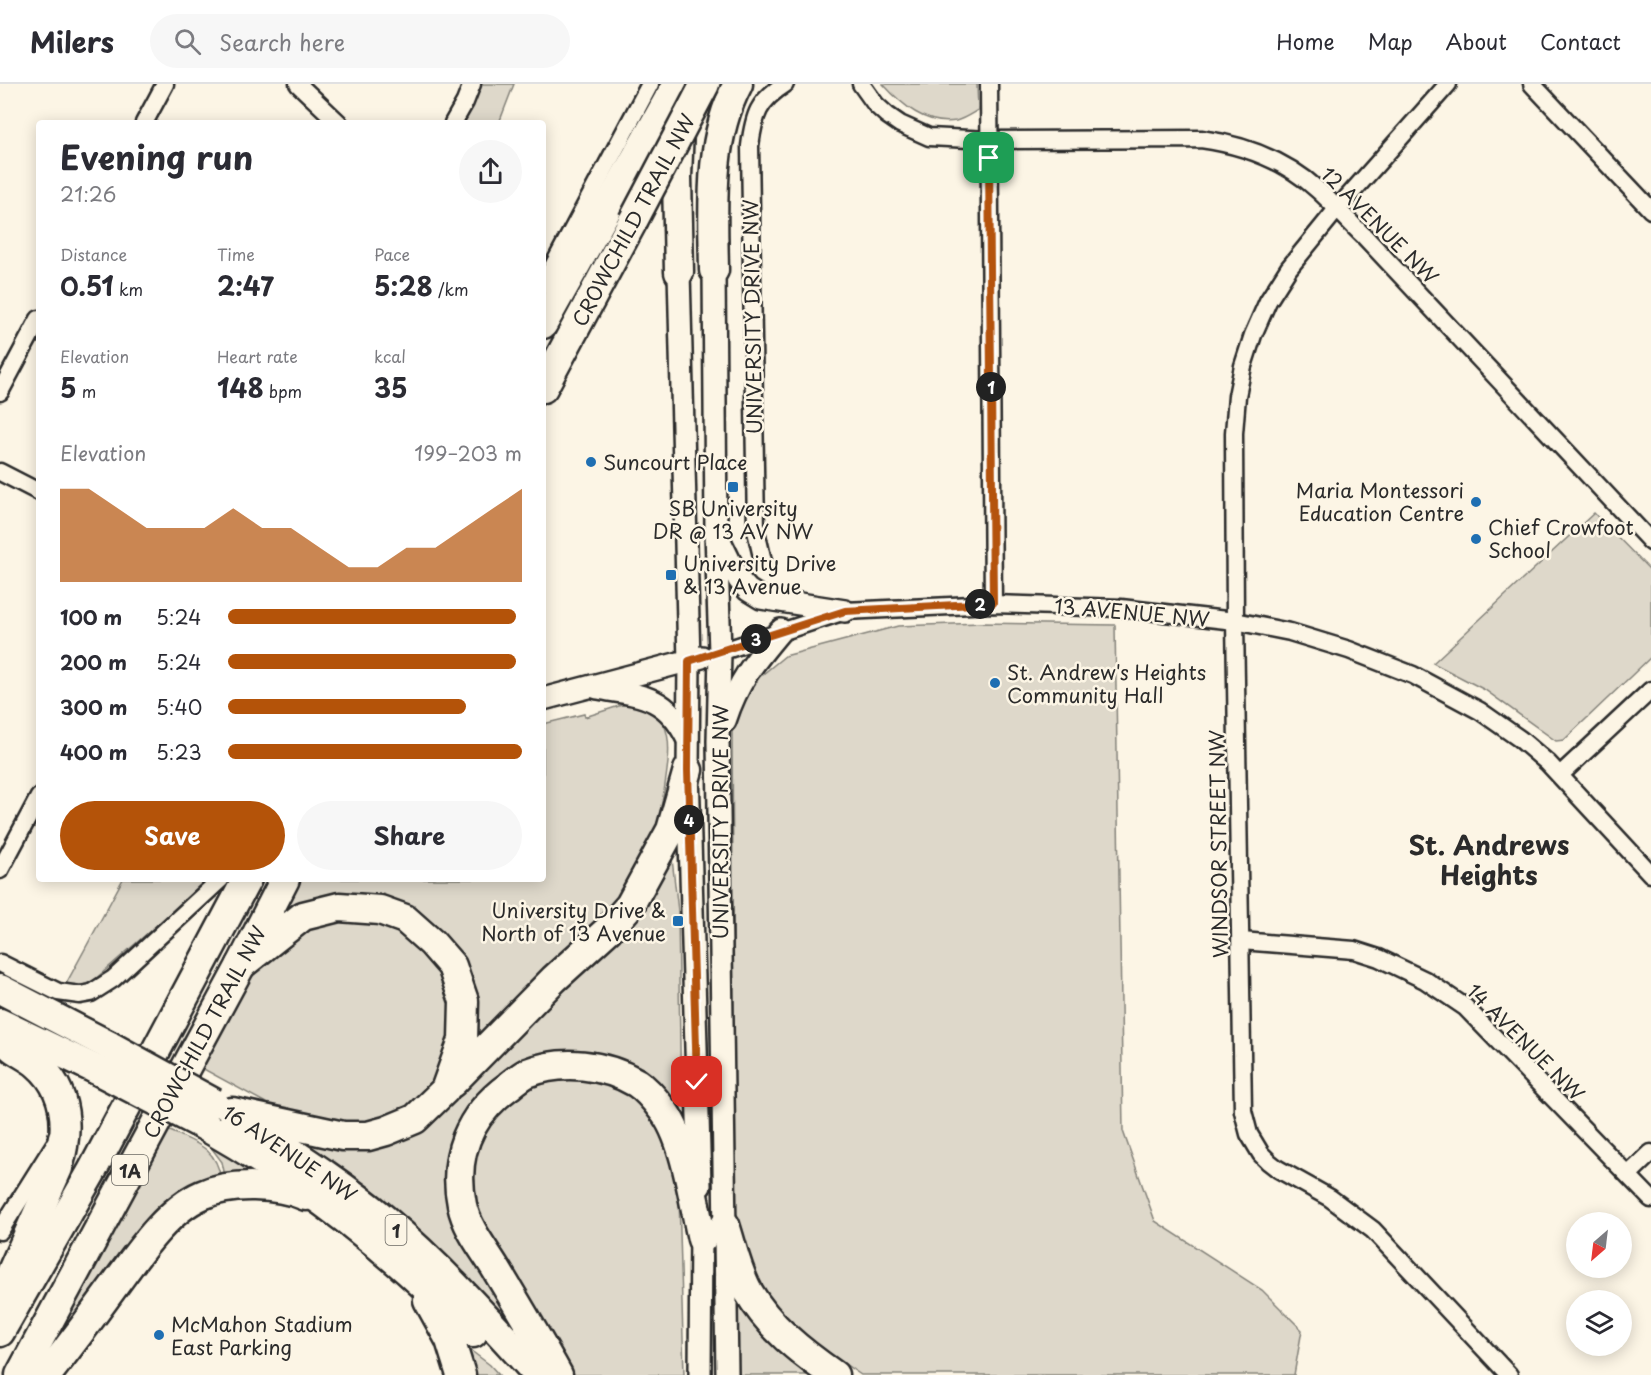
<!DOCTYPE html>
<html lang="en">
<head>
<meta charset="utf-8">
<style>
	body { margin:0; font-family:"Playpen Sans",sans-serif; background:#f7f7f7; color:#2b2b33; height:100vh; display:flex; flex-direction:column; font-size:22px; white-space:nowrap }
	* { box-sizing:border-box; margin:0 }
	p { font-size:20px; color:#7c7c81 }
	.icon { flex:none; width:33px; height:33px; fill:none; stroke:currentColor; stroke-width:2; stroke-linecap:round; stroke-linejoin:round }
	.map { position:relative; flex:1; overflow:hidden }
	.drawer { position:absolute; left:36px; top:36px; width:510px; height:762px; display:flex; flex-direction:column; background:#fff; border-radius:6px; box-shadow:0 3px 15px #0003 }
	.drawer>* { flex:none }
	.needle { width:39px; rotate:208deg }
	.tools { position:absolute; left:1566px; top:1128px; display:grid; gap:12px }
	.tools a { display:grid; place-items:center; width:66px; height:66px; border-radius:50%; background:#fff; box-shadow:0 3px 15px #0003; font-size:30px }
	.pin { position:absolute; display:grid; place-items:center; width:51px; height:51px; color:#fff; margin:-26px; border-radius:12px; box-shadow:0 3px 9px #0006 }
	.km { position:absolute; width:30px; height:30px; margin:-15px; border-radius:50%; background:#222; color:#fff; font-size:16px; line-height:30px; text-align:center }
	.round { display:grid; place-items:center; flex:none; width:63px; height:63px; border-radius:32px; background:#f7f7f7 }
	.overview { display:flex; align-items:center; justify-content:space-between; height:102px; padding:0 24px }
	h1 { font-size:33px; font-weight:700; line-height:45px }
	.figures { display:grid; grid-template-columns:repeat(3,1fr); gap:9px; height:102px; padding:6px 24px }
	.figures div { display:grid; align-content:center }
	.figures b { font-size:26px; font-weight:700 }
	.figures small { font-size:16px; font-weight:400 }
	.figures p { font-size:16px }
	.chart { height:168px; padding:12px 24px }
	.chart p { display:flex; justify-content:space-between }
	.chart svg { width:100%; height:108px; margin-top:6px; fill:#b45309; opacity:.7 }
	.action { display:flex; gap:12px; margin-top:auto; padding:12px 24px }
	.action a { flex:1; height:69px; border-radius:36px; background:#b45309; color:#fff; font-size:24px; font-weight:700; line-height:69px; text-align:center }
	.action a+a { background:#f7f7f7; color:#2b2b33 }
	ul { padding:0 24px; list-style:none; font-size:20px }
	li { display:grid; grid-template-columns:96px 72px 1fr; align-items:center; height:45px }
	li i { height:15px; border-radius:8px; background:#b45309 }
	header { display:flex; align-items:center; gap:36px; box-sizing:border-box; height:84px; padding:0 30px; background:#fff; border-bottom:2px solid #e1e1e2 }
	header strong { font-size:28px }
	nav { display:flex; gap:33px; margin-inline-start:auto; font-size:21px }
	.search { width:420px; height:54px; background:#f7f7f7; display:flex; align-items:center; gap:15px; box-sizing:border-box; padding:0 21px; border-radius:33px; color:#7c7c81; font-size:22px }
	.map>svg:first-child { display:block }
	.green { fill:#ded8ca; stroke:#84827a; stroke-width:1.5 }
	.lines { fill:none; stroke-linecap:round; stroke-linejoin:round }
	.minor-casing { stroke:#2b2b2b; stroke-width:21 }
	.tertiary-casing { stroke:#2b2b2b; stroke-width:26 }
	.trunk-casing { stroke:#2b2b2b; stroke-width:33 }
	.minor { stroke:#fcf5e5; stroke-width:16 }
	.tertiary { stroke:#fcf5e5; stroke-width:21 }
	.trunk { stroke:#fcf5e5; stroke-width:28 }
	.trunk-bridge-casing { stroke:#2b2b2b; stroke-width:33; stroke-linecap:butt }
	.trunk-bridge { stroke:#fcf5e5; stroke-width:28 }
	.route-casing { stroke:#fff; stroke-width:12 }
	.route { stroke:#b45309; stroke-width:8 }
	.poi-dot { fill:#1f6fb2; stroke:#fcf5e5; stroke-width:2 }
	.labels { text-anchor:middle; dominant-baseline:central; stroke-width:5; stroke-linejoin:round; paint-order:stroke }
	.shield { fill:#fcf5e5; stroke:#6a6863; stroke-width:1.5 }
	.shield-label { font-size:18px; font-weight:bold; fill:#2b2b2b }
	.street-label { font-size:20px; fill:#2b2b2b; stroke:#fcf5e5 }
	.poi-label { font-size:20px; fill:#2b2b2b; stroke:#fcf5e5; text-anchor:start }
	.district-label { font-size:26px; font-weight:bold; fill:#2b2b2b; stroke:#fcf5e5 }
</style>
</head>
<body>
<header>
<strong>Milers</strong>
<div class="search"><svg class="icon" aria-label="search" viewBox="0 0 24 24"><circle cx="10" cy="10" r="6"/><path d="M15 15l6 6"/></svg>Search here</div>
<nav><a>Home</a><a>Map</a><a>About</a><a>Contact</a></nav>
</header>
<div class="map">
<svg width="1651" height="1291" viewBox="0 0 1651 1291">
	<rect width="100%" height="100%" fill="#fcf5e5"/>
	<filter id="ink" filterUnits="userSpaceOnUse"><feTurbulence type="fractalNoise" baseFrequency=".0167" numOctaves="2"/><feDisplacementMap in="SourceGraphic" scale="12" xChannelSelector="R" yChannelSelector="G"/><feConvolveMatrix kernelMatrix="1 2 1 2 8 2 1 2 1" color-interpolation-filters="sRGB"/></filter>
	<g filter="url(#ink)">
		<g class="green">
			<polygon points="481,0 514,0 499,39 463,39 473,22"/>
			<path d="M883 0H977L978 26C971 30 964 35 956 37 926 42 902 21 883 0Z"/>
			<polygon points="1594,429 1651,487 1651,573 1564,656 1556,657 1485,606 1433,579"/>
			<polygon points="981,539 1115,541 1123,1047 1155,1137 1262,1206 1302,1246 1294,1291 861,1291 791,1243 767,1218 735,1146 732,636 744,614 757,595 785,572 898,542"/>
			<path d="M633 620C665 627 671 647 668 678 664 714 658 746 643 780 638 790 628 800 622 809 580 866 524 916 474 966L479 943 476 922 424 834 282 827 298 795H543V640L584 630 585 633 622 621Z"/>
			<polygon points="669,773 672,775 678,827 681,1029 543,977 453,1072 519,1249 296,1055 388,1060"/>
			<polygon points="123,795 209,795 93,897 81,902 66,900"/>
			<polygon points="373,832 430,866 457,922 444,988 408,1026 353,1044 277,1025 198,982 248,891 303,840"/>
			<polygon points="542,993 613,997 661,1037 679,1112 684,1291 570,1291 476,1141 466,1104 482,1040"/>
			<path d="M168 1046C195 1059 216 1062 221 1095L37 1284Z"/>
			<polygon points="210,1062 255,1088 225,1092 222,1078"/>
			<polygon points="732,1192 819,1291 733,1291"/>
			<polygon points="466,1263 490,1281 499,1291 467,1291"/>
		</g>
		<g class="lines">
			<defs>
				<g id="minor">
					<polyline points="298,0 339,39"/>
					<path d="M861 0 876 21 887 31 900 40 929 53 989 56 1201 55C1244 61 1285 76 1318 106 1334 120 1348 137 1364 152L1651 458"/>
					<polyline points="989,0 993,520"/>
					<polyline points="1448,0 1337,125 1289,184 1268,217 1253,251 1243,282 1237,312 1234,349 1235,537 1243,1027 1249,1050 1261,1070 1269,1078 1278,1085 1330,1114 1373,1146 1509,1291"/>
					<polyline points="1532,0 1651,126"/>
					<polyline points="144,39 165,0"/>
					<polyline points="453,39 465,18 472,0"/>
					<polyline points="543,201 650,0"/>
					<polyline points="0,308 39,235"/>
					<polyline points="0,388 39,408"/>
					<path d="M763 477 756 447 750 62C754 31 758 17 785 0"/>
					<polyline points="720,568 845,527 993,520 1121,524 1235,537 1290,548 1349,566 1413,591 1480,627 1520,655 1548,679 1651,790"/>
					<polyline points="1560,691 1651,606"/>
					<polyline points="0,786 39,713"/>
					<polyline points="1241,857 1354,866 1379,874 1425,896 1465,923 1651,1115"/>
					<polyline points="0,879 58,908 80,911 91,909 113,895 221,795"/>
					<polyline points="1629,1090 1651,1069"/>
					<polyline points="0,1147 56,1058 57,1052"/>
				</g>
				<g id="tertiary">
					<polyline points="714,186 716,448 720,568 718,657 727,1291"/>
					<polyline points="679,188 689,577 688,686 700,1102"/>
					<polyline points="721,459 739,496 748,506 761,514 845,527"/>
					<path d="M597 604C640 611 666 611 687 654"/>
					<polyline points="543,615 702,573"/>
					<path d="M725 637C738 597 754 578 781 546"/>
					<polyline points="700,1291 701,1142"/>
				</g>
				<g id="trunk">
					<path d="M714 186C713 124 708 56 738 0"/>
					<polyline points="679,188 677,93 679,44"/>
					<polyline points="543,240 677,0"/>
					<polyline points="543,304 633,137"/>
					<polyline points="0,905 110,962"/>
					<polyline points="0,939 97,986"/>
					<path d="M0 951C4 955 8 960 13 964 21 970 30 974 37 980 69 1007 69 1047 58 1084L0 1214"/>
					<polyline points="452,999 554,895 609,845 630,821 671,746 688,686"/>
					<polyline points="232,1028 343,1052 368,1052 386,1047 415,1035 445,1006 463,956 464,917 452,882 432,859 405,835 380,826 339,823 303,832 241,881"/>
					<path d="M246 1038C293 1069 341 1099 384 1135 440 1182 489 1237 538 1291"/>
					<path d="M203 1041C307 1100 389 1164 473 1249"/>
					<path d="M725 1141C732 1162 737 1187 748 1207 769 1243 801 1268 834 1291"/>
					<polyline points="428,1216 450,1256 461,1291"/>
					<polyline points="0,1248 91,1089 247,795"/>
					<polyline points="20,1291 241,881 285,795"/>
					<path d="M47 1291C69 1263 90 1235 111 1206 135 1174 165 1127 202 1111 231 1098 277 1100 306 1112"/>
					<path d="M558 1291C538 1255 517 1220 496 1185 484 1165 467 1145 462 1121 452 1072 469 1031 509 1002 514 998 521 992 527 989 562 975 605 980 637 999 646 1005 656 1017 662 1025 686 1054 693 1117 702 1155"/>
				</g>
			</defs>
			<use href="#minor" class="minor-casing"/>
			<use href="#tertiary" class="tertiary-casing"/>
			<use href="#trunk" class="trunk-casing"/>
			<use href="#minor" class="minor"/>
			<use href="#tertiary" class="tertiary"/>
			<use href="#trunk" class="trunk"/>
			<defs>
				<g id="trunk-bridge">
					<polyline points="633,137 705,0"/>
					<polyline points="110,962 214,1019"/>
					<polyline points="97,986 203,1041"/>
				</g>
			</defs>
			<use href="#trunk-bridge" class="trunk-bridge-casing"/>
			<use href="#trunk-bridge" class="trunk-bridge"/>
		</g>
	</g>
	<g class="lines" filter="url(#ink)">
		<defs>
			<polyline id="route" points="697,998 688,686 689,577 845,527 993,519 989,74"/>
		</defs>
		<use href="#route" class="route-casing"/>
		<use href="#route" class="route"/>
	</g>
	<g class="poi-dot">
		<circle cx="591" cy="378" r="6"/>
		<rect x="727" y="397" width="12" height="12" rx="3"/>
		<circle cx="1476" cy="418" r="6"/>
		<circle cx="1476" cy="455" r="6"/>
		<rect x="665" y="485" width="12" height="12" rx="3"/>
		<circle cx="995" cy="599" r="6"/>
		<rect x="672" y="831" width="12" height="12" rx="3"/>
		<circle cx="159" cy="1251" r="6"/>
	</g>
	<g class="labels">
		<g class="shield">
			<rect x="112" y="1071" width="36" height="30" rx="4.5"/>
			<rect x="385.5" y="1131" width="21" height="30" rx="4.5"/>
		</g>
		<g class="shield-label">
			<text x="130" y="1086">1A</text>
			<text x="396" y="1146">1</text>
		</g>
		<g class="street-label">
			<text transform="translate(633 136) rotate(-62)">CROWCHILD TRAIL NW</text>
			<text transform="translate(1380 141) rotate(45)">12 AVENUE NW</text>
			<text transform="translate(752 233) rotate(-91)">UNIVERSITY DRIVE NW</text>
			<text transform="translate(1132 528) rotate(5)">13 AVENUE NW</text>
			<text transform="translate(720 738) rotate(-90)">UNIVERSITY DRIVE NW</text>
			<text transform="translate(1218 760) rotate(-91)">WINDSOR STREET NW</text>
			<text transform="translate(204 948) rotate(-62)">CROWCHILD TRAIL NW</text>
			<text transform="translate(1526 958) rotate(45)">14 AVENUE NW</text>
			<text transform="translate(290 1069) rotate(34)">16 AVENUE NW</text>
		</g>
		<g class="poi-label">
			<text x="603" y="378">Suncourt Place</text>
			<text x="1464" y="406" text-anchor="end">Maria Montessori<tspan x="1464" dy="23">Education Centre</tspan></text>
			<text x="733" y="424" text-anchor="middle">SB University<tspan x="733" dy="23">DR @ 13 AV NW</tspan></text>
			<text x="1488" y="443">Chief Crowfoot<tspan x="1488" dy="23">School</tspan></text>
			<text x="683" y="479">University Drive<tspan x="683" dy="23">&amp; 13 Avenue</tspan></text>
			<text x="1007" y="588">St. Andrew's Heights<tspan x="1007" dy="23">Community Hall</tspan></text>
			<text x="666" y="826" text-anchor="end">University Drive &amp;<tspan x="666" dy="23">North of 13 Avenue</tspan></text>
			<text x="171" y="1240">McMahon Stadium<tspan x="171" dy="23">East Parking</tspan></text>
		</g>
		<g class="district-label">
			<text x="1489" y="760">St. Andrews<tspan x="1489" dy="30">Heights</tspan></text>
		</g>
	</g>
</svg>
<div class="tools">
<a><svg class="needle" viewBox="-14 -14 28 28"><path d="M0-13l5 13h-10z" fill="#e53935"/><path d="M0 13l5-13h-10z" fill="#7c7c81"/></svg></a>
<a><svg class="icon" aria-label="layers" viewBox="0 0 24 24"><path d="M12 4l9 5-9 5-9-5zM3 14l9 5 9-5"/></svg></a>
</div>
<div class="pin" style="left:989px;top:74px;background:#1e9e55"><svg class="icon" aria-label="arrive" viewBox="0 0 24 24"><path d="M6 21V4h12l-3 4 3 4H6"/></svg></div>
<div class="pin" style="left:697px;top:998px;background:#d93025"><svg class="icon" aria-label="check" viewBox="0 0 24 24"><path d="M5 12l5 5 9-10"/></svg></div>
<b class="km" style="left:991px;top:303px">1</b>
<b class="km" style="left:980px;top:520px">2</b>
<b class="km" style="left:756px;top:555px">3</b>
<b class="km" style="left:689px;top:736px">4</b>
<section class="drawer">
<div class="overview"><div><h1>Evening run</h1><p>21:26</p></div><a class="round"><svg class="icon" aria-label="share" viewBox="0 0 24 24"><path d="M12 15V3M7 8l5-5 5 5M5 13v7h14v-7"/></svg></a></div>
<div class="figures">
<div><p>Distance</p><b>0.51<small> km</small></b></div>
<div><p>Time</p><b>2:47</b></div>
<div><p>Pace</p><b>5:28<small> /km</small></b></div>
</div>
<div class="figures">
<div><p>Elevation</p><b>5<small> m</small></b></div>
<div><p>Heart rate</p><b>148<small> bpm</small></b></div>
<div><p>kcal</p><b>35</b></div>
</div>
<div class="chart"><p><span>Elevation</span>199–203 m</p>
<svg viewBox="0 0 160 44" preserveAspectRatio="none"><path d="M0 44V6L10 6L20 14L30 22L40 22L50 22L60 14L70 22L80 22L90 30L100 38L110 38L120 30L130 30L140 22L150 14L160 6V44z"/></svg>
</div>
<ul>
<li><b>100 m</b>5:24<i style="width:98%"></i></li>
<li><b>200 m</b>5:24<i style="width:98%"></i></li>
<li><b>300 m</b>5:40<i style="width:81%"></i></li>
<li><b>400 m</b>5:23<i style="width:100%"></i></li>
</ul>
<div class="action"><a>Save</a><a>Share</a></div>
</section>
</div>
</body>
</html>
